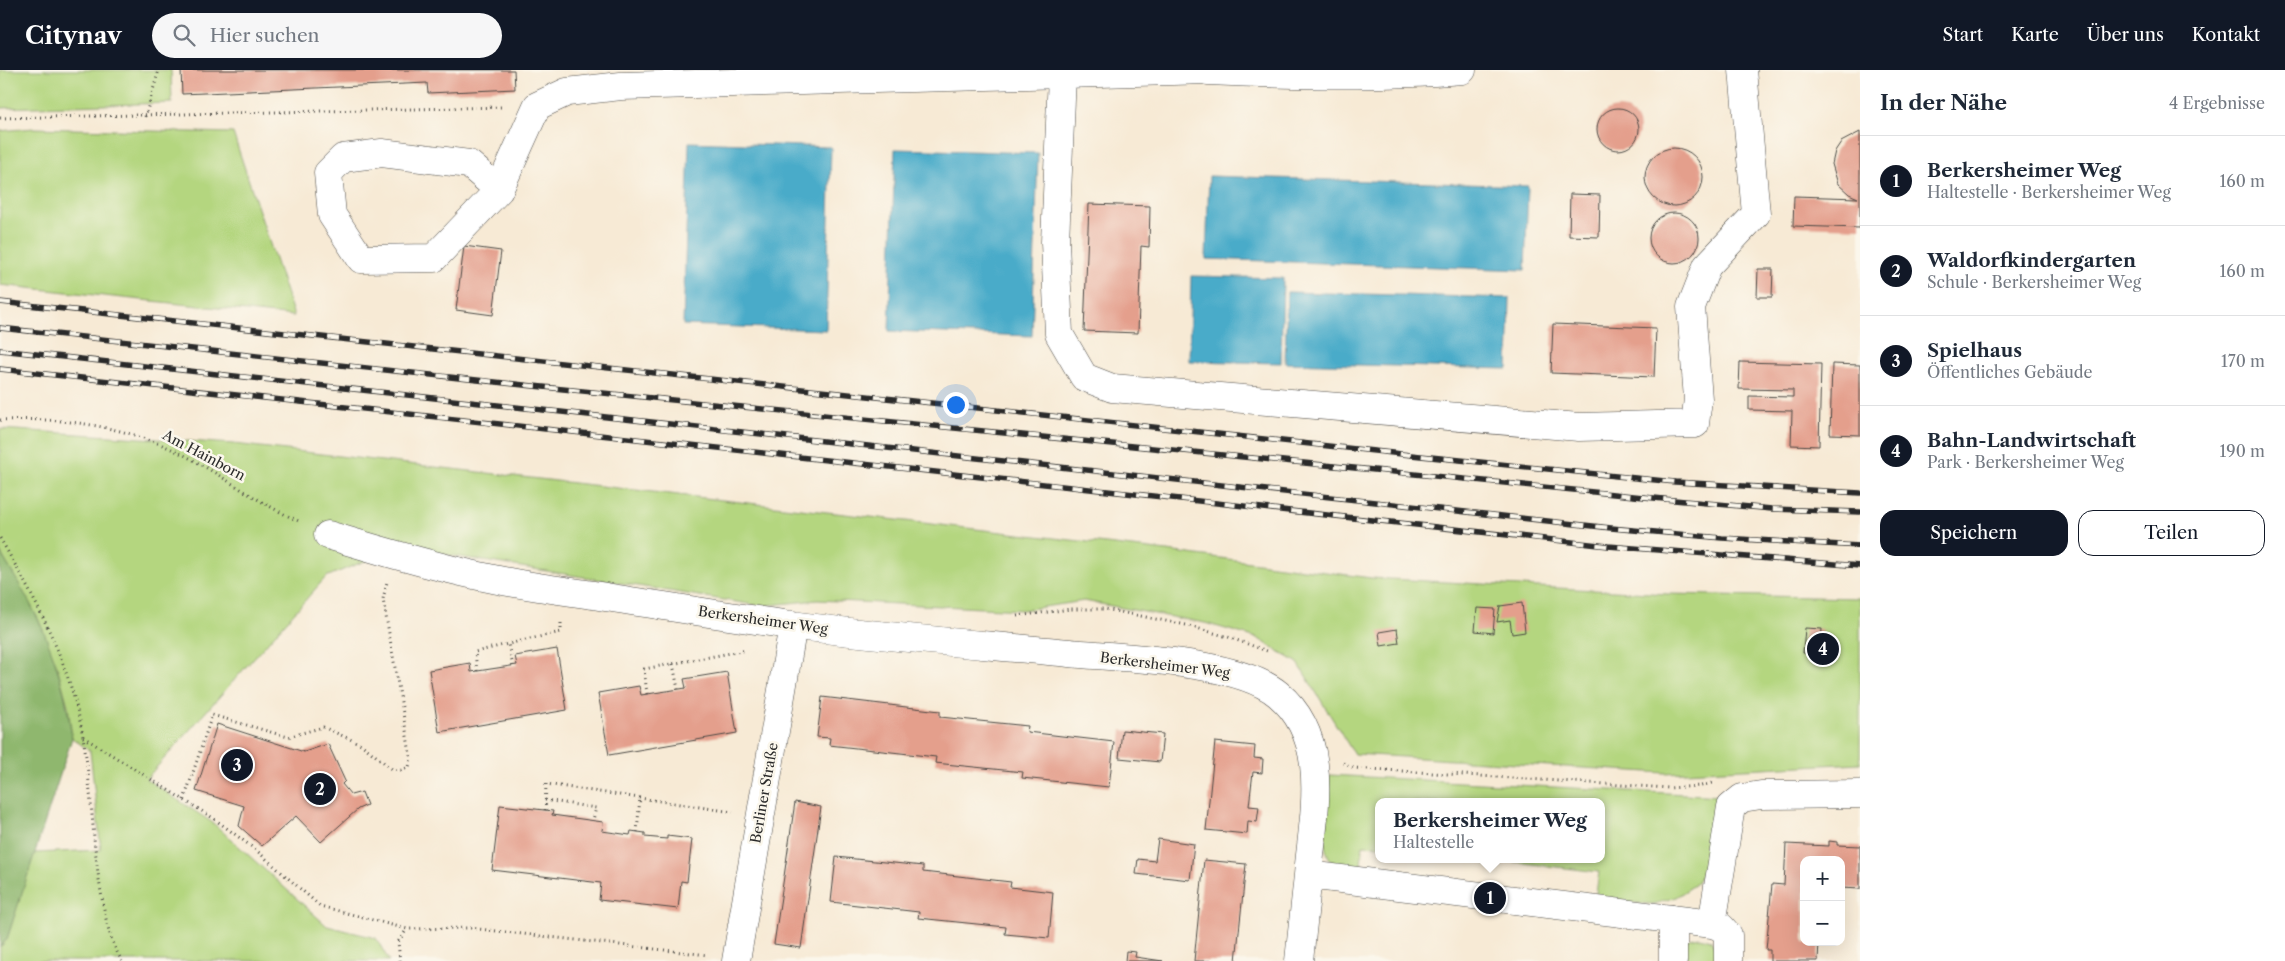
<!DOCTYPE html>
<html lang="de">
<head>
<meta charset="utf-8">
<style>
	:root { --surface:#fff; --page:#f6f6f7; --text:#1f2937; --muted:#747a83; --line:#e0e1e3; --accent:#111827 }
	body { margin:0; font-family:"Libre Caslon Text",serif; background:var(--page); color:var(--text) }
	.controls { position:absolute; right:15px; bottom:15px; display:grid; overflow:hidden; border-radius:10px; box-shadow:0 5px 20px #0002 }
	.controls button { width:45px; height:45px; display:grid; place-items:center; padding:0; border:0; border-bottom:1px solid var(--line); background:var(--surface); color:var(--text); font:25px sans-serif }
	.you { position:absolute; left:955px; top:334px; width:18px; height:18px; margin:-12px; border:4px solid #fff; border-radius:50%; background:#1a73e8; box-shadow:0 0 0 8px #1a73e833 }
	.badge { display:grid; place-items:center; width:32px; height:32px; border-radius:50%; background:var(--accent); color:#fff; font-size:16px; font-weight:700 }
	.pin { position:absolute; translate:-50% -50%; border:2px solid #fff; box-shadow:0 1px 5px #0006 }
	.popup { position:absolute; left:1375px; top:728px; width:230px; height:65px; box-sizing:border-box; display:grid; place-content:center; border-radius:10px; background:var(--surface); filter:drop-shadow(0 1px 4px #0005); font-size:16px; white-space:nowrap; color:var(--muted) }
	.popup b { font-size:19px; color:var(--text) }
	.popup::after { content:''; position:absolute; left:50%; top:100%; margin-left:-10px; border:10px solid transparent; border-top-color:var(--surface) }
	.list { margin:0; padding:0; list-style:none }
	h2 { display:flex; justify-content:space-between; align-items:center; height:65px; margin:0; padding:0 20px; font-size:21px }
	h2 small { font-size:16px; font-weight:400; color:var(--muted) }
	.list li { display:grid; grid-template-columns:32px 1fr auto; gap:15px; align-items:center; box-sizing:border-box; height:90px; padding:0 20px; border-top:1px solid var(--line) }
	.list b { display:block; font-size:19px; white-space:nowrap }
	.list p { margin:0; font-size:16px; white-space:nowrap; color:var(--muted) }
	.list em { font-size:16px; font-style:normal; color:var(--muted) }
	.actions { display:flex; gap:10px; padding:15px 20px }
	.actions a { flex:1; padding:11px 0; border:1px solid var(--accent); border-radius:15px; text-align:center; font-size:18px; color:var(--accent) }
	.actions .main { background:var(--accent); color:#fff }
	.icon { flex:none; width:28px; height:28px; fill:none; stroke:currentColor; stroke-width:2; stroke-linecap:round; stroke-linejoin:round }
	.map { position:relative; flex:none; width:1860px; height:891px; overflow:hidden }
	header { display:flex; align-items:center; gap:30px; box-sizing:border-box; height:70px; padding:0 25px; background:var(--accent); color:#fff }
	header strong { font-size:24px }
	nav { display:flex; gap:28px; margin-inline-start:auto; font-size:18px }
	.search { width:350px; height:45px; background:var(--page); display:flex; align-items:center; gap:12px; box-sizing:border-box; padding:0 18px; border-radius:28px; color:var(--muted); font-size:19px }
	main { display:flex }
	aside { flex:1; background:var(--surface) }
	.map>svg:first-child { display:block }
</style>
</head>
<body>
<header>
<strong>Citynav</strong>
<div class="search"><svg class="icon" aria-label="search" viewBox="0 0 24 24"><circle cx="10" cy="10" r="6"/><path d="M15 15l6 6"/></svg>Hier suchen</div>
<nav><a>Start</a><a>Karte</a><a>Über uns</a><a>Kontakt</a></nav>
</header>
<main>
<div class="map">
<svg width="1860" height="891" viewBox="0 0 1860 891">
	<rect width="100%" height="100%" fill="#fbf7ec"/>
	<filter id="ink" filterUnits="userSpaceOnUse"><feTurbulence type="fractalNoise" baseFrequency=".02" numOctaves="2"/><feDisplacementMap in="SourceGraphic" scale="10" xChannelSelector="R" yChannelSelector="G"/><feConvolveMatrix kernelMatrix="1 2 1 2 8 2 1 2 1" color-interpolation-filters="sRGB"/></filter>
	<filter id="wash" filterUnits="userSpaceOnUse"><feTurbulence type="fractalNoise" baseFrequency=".0096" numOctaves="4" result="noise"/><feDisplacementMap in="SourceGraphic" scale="20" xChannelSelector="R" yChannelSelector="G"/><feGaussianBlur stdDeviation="1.12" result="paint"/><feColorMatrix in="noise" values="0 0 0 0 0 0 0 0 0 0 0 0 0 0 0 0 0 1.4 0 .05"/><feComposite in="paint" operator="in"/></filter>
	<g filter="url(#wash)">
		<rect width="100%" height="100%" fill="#f7ead5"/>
		<!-- green -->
		<path fill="#b4d67f" stroke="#708055" d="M0,0H171L172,33L0,38Z
			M34,58L233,63L294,246L0,215V61Z
			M0,359L234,374L1167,481L1371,508L1668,524L1860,528V693L1665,703L1354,684L1298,593L1257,568L1205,553L1084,531L1023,540L817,530L761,536L399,477L326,507L146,709L213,753L327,856L376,868L389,891H0V877L7,869L34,783L101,780L90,681L72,668L68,636L57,596L38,549L0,482Z
			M1329,705L1722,726L1706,795L1696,814L1676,827L1654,834L1595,831L1599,802L1491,789H1601V732H1379V776L1363,775L1360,804C1341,799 1330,798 1325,776Z
			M1700,867L1711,870L1716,881V891H1683L1682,876L1689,869Z"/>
		<!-- forest -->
		<path fill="#8fb76e" stroke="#5d714c" d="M0,482C13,504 27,526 38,549C56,587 67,627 72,668L7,869L0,877Z"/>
		<!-- water -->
		<path fill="#4aabc9" stroke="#3a6b7a" d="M689,72L831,77L826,260L683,255Z
			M895,79L1038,83L1032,266L889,261Z
			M1209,106L1528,116L1525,200L1206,189Z
			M1191,206L1283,208L1281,293L1189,291Z
			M1287,222L1510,228L1508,299L1285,293Z"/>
		<g id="blocks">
			<!-- building -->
			<path fill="#e49f8c" d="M181,0H514L515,19L428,23L427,13L182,24Z
				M1597 59a21 21 0 1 1 42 0a21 21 0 1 1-42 0Z
				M1860,62V158L1793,156L1794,126L1858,128L1849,124L1838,114L1832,94L1835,81L1841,72Z
				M1645 107a29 29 0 1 1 58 0a29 29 0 1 1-58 0Z
				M1570,124L1600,125L1599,167L1569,166Z
				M1089,134L1150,136L1149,177L1141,176L1138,263L1084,261Z
				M1649 168a25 25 0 1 1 50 0a25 25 0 1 1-50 0Z
				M464,176L501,181L493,245L456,240Z
				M1758,199H1773L1772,227H1757Z
				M1553,254L1656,258L1654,307L1551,303Z
				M1740,292L1821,294L1819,376L1791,375L1792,341L1749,340V326L1793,327V320L1739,319Z
				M1832,294L1860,295V365L1830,364Z
				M1522,533L1525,562L1512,564L1510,550L1497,552L1500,536Z
				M1477,538L1495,539L1493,563L1475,561Z
				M1805,558L1822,559L1820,585L1803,583Z
				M1397,559L1399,573L1381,576L1379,562Z
				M557,579L567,640L439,662L429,600L470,593L471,602L517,595L515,586Z
				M727,602L737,663L609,685L598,623L639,616L641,625L686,618L684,609Z
				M822,627L940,641V647L1028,656L1027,662L1114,672L1109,717L1022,708L1023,702L935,693L936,687L829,675L830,668L817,667Z
				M217,654L304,682L328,674L345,711L342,714L351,725L362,722L367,735L358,739L321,772L296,746L262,776L239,756L244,736L196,721Z
				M1122,660L1163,664L1160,692L1119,688Z
				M1215,672L1255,676L1254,688L1263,689L1262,703L1253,702L1249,736L1259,737L1257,752L1248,751L1247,764L1206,760Z
				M795,732L821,737L801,878L774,874Z
				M500,735L553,741L552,745L603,752L602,761L630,765L631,761L645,763V767L667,769V766L692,769L687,812L681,811L678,839L599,830L601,813L492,800Z
				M1158,769L1194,774L1190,810L1136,804L1138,789L1155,791Z
				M1829,771L1837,772V775L1860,776V819L1841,818V790H1804V872H1819L1818,891H1770V880H1766L1772,814L1784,815L1786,774L1829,776Z
				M836,787L923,796V802L1011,812L1010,817L1053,822L1049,868L1005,864L1006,857L918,848L919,842L831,832Z
				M1204,790L1246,794L1236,891H1194Z
				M1126,881L1136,882L1135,887L1163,891H1125Z"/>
		</g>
	</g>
	<g filter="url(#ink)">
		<use href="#blocks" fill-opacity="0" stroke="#4a4844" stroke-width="1"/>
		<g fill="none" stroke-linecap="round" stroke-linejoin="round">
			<!-- minor casing -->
			<g stroke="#4a4844" stroke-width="29">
				<path id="minor" d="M1208,1C1292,5 1378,7 1462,0
					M1062,5L1055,172L1059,264L1084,307L1112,318L1579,357L1695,354L1698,329L1691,237L1707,196L1756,144L1743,0
					M499,120L469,94L382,83L343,88L328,103L332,145L361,189L434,188L499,120L537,36L567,22L621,16L1208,0
					M328,465C378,480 428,495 479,506C523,516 568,521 612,528C671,537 731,547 791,555C883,567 976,574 1069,583C1124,588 1237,590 1278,624C1332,669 1313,745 1308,805L1712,854L1731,737L1742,728L1761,725L1860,724
					M1712,854L1721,857L1728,865V891
					M736,891L793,555
					M1299,891L1308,805
					M1673,891V849"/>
			</g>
			<!-- path -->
			<path stroke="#4a4844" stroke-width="3" stroke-dasharray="1 4" stroke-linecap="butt" d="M145,47L159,0
				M0,48L504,37
				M0,350C68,347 135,357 195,391C230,411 264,436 301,452
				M0,468C37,533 70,592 83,667C92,719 92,771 101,822C105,846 109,870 122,891
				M1017,546L1071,539H1105L1186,555L1228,567L1267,581
				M673,594L678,619
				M513,596L508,574L561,562V551
				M477,601L475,582L508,574
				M647,624L644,599L747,580
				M83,667L213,748L256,780L320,836L407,859L470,858L708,885
				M1343,693L1354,698L1669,718L1701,716L1712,713
				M184,730L212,645L288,667L323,657L361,674L392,699L401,700L409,697L411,689L383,529L387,512
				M545,730L596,738L593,750
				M545,740L546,714L733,742
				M637,762L640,727
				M400,891L398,872L407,859"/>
			<!-- minor -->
			<use href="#minor" stroke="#fff" stroke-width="28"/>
			<!-- rail casing -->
			<g stroke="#2b2b2b" stroke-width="5.5">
				<path id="rail" d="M0,232L1411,385L1675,412L1860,423
					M0,258L533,316L1674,430L1772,439L1860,442
					M0,280L1611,458L1722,468L1860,476
					M0,299L1608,476L1860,496"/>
			</g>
			<!-- rail -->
			<use href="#rail" stroke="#fbf7ec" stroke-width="4" stroke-dasharray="11" stroke-linecap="butt"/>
		</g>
	</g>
	<g text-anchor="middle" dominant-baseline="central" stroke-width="5" stroke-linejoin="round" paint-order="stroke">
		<!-- street labels -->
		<g font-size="14" fill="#2b2b2b" stroke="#fbf7ec">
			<text transform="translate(204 385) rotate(28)">Am Hainborn</text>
			<text transform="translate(763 550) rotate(8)">Berkersheimer Weg</text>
			<text transform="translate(1165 595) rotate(7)">Berkersheimer Weg</text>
			<text transform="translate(764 723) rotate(-80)">Berliner Straße</text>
		</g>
	</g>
</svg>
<div class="controls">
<button>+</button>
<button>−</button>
</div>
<div class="you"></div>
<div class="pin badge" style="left:1490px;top:828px">1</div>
<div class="popup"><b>Berkersheimer Weg</b>Haltestelle</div>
<div class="pin badge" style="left:320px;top:719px">2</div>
<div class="pin badge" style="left:237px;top:695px">3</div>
<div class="pin badge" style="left:1823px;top:579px">4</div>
</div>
<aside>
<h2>In der Nähe<small>4 Ergebnisse</small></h2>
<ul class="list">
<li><span class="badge">1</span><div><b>Berkersheimer Weg</b><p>Haltestelle · Berkersheimer Weg</p></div><em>160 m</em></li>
<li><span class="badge">2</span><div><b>Waldorfkindergarten</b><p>Schule · Berkersheimer Weg</p></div><em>160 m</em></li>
<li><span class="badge">3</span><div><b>Spielhaus</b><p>Öffentliches Gebäude</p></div><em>170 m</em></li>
<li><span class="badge">4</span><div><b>Bahn-Landwirtschaft</b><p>Park · Berkersheimer Weg</p></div><em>190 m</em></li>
</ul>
<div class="actions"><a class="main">Speichern</a><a>Teilen</a></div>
</aside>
</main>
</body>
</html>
